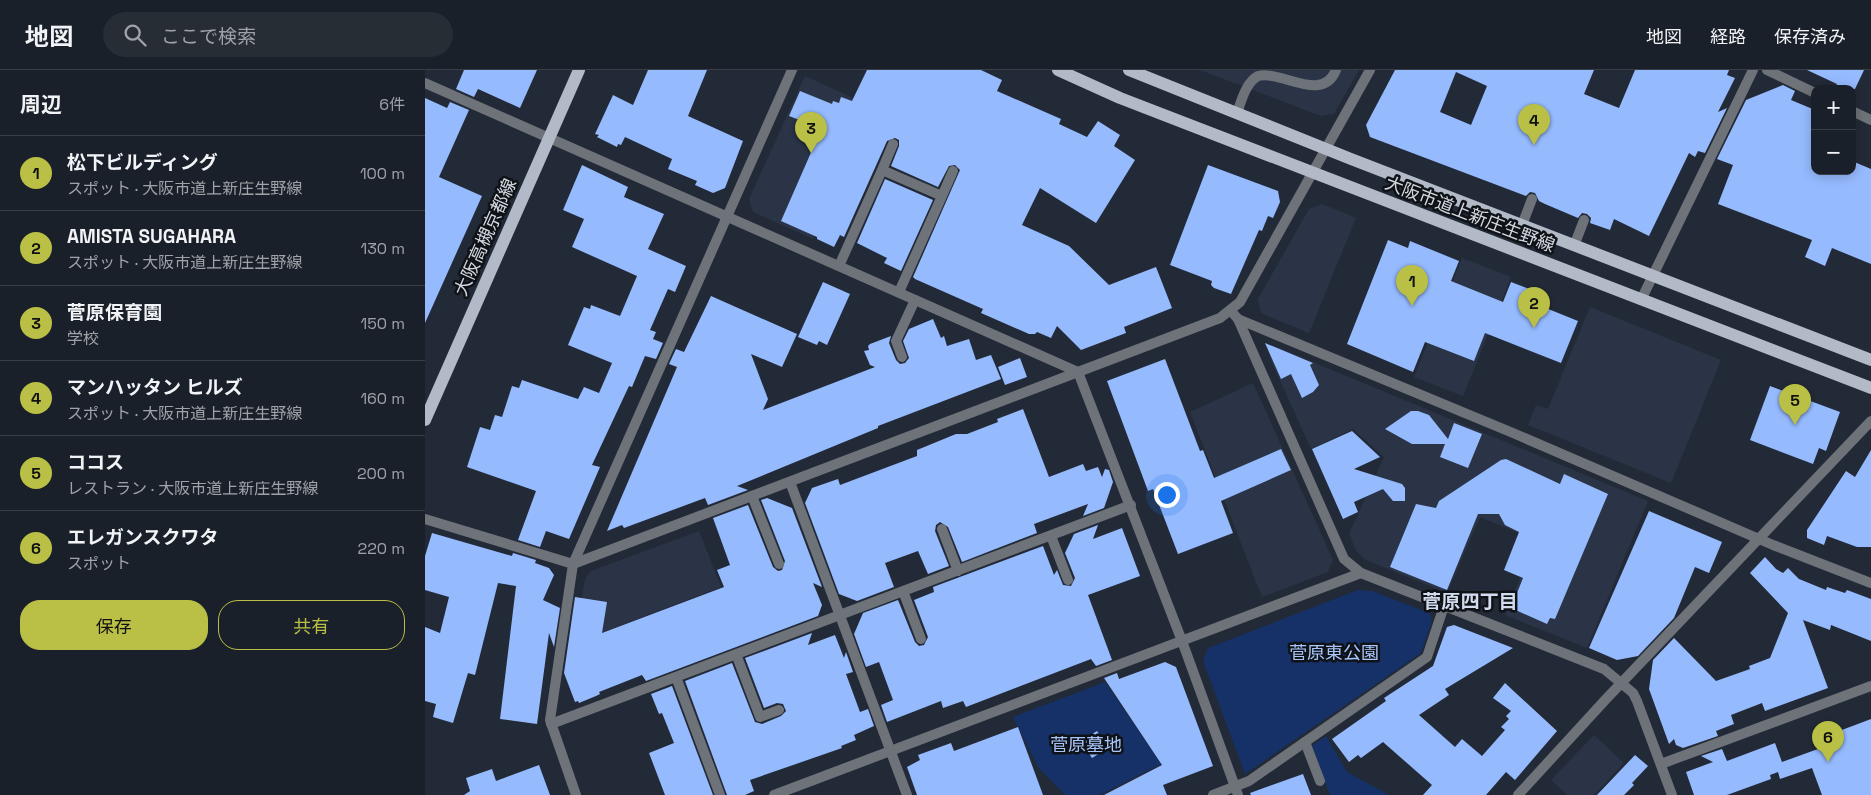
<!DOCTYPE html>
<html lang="ja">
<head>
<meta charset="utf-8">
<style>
	:root { --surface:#1a2029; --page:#272d35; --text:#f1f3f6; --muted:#9fa3a8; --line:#383e46; --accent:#bac045 }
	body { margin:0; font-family:"Space Grotesk","Noto Sans JP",sans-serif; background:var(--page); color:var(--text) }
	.controls { position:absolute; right:15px; top:15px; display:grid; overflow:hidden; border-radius:10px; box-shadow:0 2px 12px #0003 }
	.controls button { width:45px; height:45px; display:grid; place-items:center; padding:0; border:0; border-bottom:1px solid var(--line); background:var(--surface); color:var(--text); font:25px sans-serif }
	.you { position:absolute; left:741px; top:424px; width:18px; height:18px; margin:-12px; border:4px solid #fff; border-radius:50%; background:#1a73e8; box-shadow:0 0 0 8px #1a73e833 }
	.badge { display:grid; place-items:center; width:32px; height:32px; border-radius:50%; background:var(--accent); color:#111; font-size:16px; font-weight:700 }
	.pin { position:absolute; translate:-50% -41px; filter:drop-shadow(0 1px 2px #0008) }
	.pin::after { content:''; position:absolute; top:26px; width:18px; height:15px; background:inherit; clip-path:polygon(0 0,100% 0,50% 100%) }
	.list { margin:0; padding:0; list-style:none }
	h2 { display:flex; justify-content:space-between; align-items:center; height:65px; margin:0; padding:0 20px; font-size:21px }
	h2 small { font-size:16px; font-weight:400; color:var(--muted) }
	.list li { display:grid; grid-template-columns:32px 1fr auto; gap:15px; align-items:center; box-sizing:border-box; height:75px; padding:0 20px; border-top:1px solid var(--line) }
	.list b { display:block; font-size:19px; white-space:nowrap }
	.list p { margin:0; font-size:16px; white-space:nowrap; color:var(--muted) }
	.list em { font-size:16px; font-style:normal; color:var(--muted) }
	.actions { display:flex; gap:10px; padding:15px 20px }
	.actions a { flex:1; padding:11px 0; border:1px solid var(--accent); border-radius:20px; text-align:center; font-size:18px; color:var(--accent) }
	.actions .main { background:var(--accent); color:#111 }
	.icon { flex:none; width:28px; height:28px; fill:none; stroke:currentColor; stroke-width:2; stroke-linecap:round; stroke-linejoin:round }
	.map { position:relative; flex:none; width:1446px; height:725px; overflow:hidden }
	header { display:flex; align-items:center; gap:30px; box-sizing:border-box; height:70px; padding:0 25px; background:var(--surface); border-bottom:1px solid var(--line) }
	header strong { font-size:24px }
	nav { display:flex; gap:28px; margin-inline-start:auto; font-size:18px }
	.search { width:350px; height:45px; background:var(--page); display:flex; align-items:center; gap:12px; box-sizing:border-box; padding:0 18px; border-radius:28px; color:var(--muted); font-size:19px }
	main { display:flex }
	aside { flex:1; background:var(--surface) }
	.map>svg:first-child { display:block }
</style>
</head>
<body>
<header>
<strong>地図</strong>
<div class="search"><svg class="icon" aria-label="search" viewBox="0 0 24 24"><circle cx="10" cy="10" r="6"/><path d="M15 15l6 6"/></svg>ここで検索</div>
<nav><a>地図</a><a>経路</a><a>保存済み</a></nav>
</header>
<main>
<aside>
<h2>周辺<small>6件</small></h2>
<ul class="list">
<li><span class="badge">1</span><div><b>松下ビルディング</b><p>スポット · 大阪市道上新庄生野線</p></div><em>100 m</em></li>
<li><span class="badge">2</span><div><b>AMISTA SUGAHARA</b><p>スポット · 大阪市道上新庄生野線</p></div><em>130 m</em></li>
<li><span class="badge">3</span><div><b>菅原保育園</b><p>学校</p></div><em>150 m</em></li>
<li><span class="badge">4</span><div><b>マンハッタン ヒルズ</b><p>スポット · 大阪市道上新庄生野線</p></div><em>160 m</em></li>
<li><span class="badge">5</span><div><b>ココス</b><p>レストラン · 大阪市道上新庄生野線</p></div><em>200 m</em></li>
<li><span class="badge">6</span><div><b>エレガンスクワタ</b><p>スポット</p></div><em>220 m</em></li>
</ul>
<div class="actions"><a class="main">保存</a><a>共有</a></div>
</aside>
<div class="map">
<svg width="1446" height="725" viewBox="0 0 1446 725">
	<rect width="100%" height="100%" fill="#232a37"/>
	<!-- built -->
	<path fill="#2a3446" d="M775,0H934L909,44L896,46Z
		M380,6L448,37L388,169L328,142L324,129Z
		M897,134L931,148L884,263L836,243L833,229L884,139Z
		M1037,188L1086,207L1038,326L989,307Z
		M1165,237L1296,290L1246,413L1103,355L1111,335L1123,339Z
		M854,278L1223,431L1162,578L1080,545L1111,470L1055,447L1022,523L941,490L932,482L924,464L959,387L928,359L886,379L844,286Z
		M828,313L908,490L903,502L837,527L765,342Z
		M274,461L296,517L149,573L160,509L166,501Z
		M1169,665L1199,693L1169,725H1142L1126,710Z"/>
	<!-- green -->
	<path fill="#153168" d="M933,520L947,521L1004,543L1007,551L996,583L820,704L778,591L783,578Z
		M680,612L736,694L675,725H640L613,697L588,647Z
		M901,666L922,702L964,725H905L887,676Z"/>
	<!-- building -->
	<path fill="#95bafe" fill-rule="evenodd" d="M39,0H112L95,38L53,19L49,27L31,19Z
		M223,0H282L263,46L318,71L300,118L288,123L270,115L272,111L243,99L247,89L200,67L196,75L193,74L192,77L172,67L174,65L170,64L188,25L208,35Z
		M442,0H556L577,10L572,21L636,49L634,54L662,67L673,51L695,65L689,76L710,90L671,153L615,118L597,155L644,176L684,215L731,197L747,238L699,257L701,263L656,280L632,256L626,268L612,262L610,264H604L556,243L558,239L490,209L488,207L535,100L530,95L524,96L513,117L466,96L474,76V70L470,68L462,71L419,167L415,165L409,177L392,169V167L356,151L395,62L376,54L377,51L364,46L375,21L407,34L408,31L414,33L416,27L427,31Z
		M970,0H1169L1159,24L1194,38L1210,0H1304L1302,5L1310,8L1293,42L1302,38L1280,83L1273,81L1270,87L1264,83L1224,166L1189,149L1185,160L1165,153L1166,148L1162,144L1157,143L1153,148L1120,134L1114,131L1110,123L1105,122L1101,126L945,67L941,55ZM1031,2L1062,16L1046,55L1015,42Z
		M1382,0H1439L1430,19H1410L1412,14Z
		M1358,15L1370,21L1366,30L1390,40V101H1427V91L1446,99V194L1407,178L1400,196L1380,187L1387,170L1293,134L1308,95L1292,89L1321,30Z
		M0,28L22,38L25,32L44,40L14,107L57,126L0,253Z
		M157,95L203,117L199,127L239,144L223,179L261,196L250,222L243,219L225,260L231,262L228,269L238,273L231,289L220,286L207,317L204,316L167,395L175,397L144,469L121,461L115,477L93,470L111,421L42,397L55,357L65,360L70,345L77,347L87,316L94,318L97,310L153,329L159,317L174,323L187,293L143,275L159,237L165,239L166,235L195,246L212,206L147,177L159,149L138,140Z
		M783,95L853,121L855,132L848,148L843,146L837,161L834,160L806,224L789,218L786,215L787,211L745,195Z
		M460,109L508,130L476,201L459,193L462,188L432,173Z
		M963,170L983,178L985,171L1034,191L1026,211L1078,232L1086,212L1110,221L1106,232L1153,251L1136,293L1060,263L1049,291L1000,272L988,302L922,274Z
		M398,212L425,224L402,275L394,271L392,275L373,267Z
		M286,226L372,264L357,297L326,284L343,329L338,340L450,297L445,295L439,281L444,280L443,276L445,274L466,266L464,273L471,290L475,294L480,293L484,288L478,271L484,259L508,249L516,268L519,266L522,276L544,269L551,290L566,285L576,309L453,356V358L312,416L323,420L283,435L280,428L199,458L197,455L182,461L252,297L244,294L251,279L259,282Z
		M840,273L888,293L885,295L894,315L888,322L877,328L866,304L856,309Z
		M595,288L602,307L580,315L573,297Z
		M740,289L775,381L778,380L789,408L856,379L866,400L796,431L808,463L753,484L728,419L723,421L682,311Z
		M1345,316L1415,342L1401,381L1394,378L1388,394L1325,370Z
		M598,339L624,407L658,394L661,401L673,397L677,407L680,399L684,400L688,412L679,438L658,446L663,434L609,454L612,463L537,492L523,457L515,452L511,455L510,461L524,496L503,504L493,481L460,493L469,517L432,531L414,524L380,433L387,418L413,409L415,415L492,386V380L531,364H542L573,352L572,349Z
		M986,341H993L1004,345L1023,369L1029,353L1057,364L1043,398L1015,387L1020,374H987L960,359Z
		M927,361L955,387L929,399L977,414L980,418V431H968L958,419L929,432L933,442L918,449L887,379Z
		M1446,380V477H1432L1402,466L1399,475L1382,468V460L1421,401L1430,407Z
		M1081,389L1135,414L1139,404L1183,424L1130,549L1125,548L1122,554L1086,538L1098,508L1079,500L1094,462L1080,455L1074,444H1053L1022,520L965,497L991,434L1011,438L1014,431L1076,390Z
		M342,428L367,438L397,517L388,513L397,535L393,546L221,611L217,605L174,622L175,624L171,626L154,633L153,631L150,632L139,603L150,527L182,532L177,563L299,517L292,500L305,495L288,448L323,435L348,497L353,501L357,500L360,491L336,430Z
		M1224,441L1297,472L1284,503L1270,497L1249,548L1213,586L1192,590L1164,578Z
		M673,455L668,469L697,458L715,506L663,525L687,590L671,596L666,589L541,637L538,631L518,638L516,631L462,652L456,635L468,630L454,592L441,597L429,564L438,543L473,530L490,572L494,576L499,575L503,567L489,530L509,522L508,517L618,476L629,505L632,500L638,515L646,516L650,508L640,483L649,464Z
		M7,463L87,486L88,483L111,490L110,493L124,498L129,505L118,530L135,538L129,577L124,563L112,654L75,649L91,516L73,513L50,605L43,603L28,653L8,647L11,634L0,631V557L15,563L24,527L0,520V486Z
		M1340,487L1351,499L1358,503L1363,498L1374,509L1401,520L1402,517L1420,523L1422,520L1446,529V571L1406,555L1405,560L1378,550L1403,618L1340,641L1337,633L1306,645L1309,654L1291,661L1293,666L1258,678L1251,675L1249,669L1244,674L1224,619L1228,590L1249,568L1291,611L1325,599L1324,596L1345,588L1363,543L1325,503Z
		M1029,555L1088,578L1020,619L1024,625L994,645L1030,677L1037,669L1057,686L1080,660L1076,657L1084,649L1081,646L1086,641L1068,628L1080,613L1132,661L1090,710L1081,702L1061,725H998L1007,715L958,672L936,688L933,685L924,692L907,669L961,631L959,628L1008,596L1022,557Z
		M387,563L383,575L410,565L419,588L421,582L428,602L421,604L435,642L443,639L449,656L429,665L431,670L416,676L417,678L325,710L329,721L320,725H302L260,611L307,593L330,652L337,654L356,646L361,641L358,634L352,633L339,638L320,588Z
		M740,592L751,597L788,696L738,715L742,725H679L737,695L679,608L692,603L694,609Z
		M247,616L288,725H240L224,683L249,673L237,643L234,644L226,624Z
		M1446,649V725H1397L1387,698L1355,709L1353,702L1345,705L1346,709L1302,725H1269L1261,702L1288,692L1276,686L1297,679L1302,691L1350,673L1357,692L1404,675L1401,666Z
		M593,657L618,725H492L482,697L495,690L493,685L526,673L529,681Z
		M672,661L683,678L667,688L656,671Z
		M1210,685L1223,696L1207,713L1209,715L1199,725H1172Z
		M114,695L125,725H39L45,721L41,708L67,699L71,711Z
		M878,704L886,725H826L825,723Z"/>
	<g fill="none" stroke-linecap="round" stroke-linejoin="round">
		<!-- service -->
		<path stroke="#6e7279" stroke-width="10" d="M812,43C816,32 821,12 833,6C857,0 897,34 911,0
			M1097,155L1107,129
			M1149,176L1159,150
			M327,426L354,494
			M626,466L643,510
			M880,672L895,711"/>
		<!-- minor -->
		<path stroke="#6e7279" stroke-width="10" d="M1342,0L1390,23
			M1427,41L1446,50
			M457,100L468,74
			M517,126L528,101
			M414,196L457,100L517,126L474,222
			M1216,230L1328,0
			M813,249L919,489L936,503L1179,599L1196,613
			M477,287L471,271L490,230
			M653,302L795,248L815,232L945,0
			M365,412L482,725
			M517,459L533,501
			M478,521L496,569
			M311,584L335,647L354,640
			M251,607L295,725
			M126,654L706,435
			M788,725L824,711L1002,587L1019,536"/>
		<!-- tertiary -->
		<path stroke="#6e7279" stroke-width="10" d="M0,13L653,302L757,571L813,725
			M806,241L813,249L1088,363L1348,475L1446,513
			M0,449L148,494L653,302
			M1196,613L1208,623L1212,631L1247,725
			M1236,694L1446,616
			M151,725L125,650L148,494L367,0
			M349,725L936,503
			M1093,725L1182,628L1446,351"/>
		<!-- primary -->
		<path stroke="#b2bac8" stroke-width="12" d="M633,0L695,28L1446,318
			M704,0L926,89L1446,290
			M0,350L154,0"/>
	</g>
	<g text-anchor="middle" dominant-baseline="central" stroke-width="5" stroke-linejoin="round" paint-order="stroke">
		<!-- street labels -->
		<g font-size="18" fill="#d4d9e1" stroke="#0f1318">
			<text transform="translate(1045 144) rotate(21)">大阪市道上新庄生野線</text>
			<text transform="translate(60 167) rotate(-66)">大阪高槻京都線</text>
		</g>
		<!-- park labels -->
		<g font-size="18" fill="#a8c6fa" stroke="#0f1318">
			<text x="909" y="582">菅原東公園</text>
			<text x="661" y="674">菅原墓地</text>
		</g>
		<!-- neighbourhood labels -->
		<g font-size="19" font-weight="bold" fill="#d3dcee" stroke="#0f1318">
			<text x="1045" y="531">菅原四丁目</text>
		</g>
	</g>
</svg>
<div class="controls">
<button>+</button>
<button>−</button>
</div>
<div class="you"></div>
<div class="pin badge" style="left:987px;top:236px">1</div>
<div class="pin badge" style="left:1109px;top:258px">2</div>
<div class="pin badge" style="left:386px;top:83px">3</div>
<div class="pin badge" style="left:1109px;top:75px">4</div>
<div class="pin badge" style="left:1370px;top:355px">5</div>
<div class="pin badge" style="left:1403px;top:692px">6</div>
</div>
</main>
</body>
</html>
